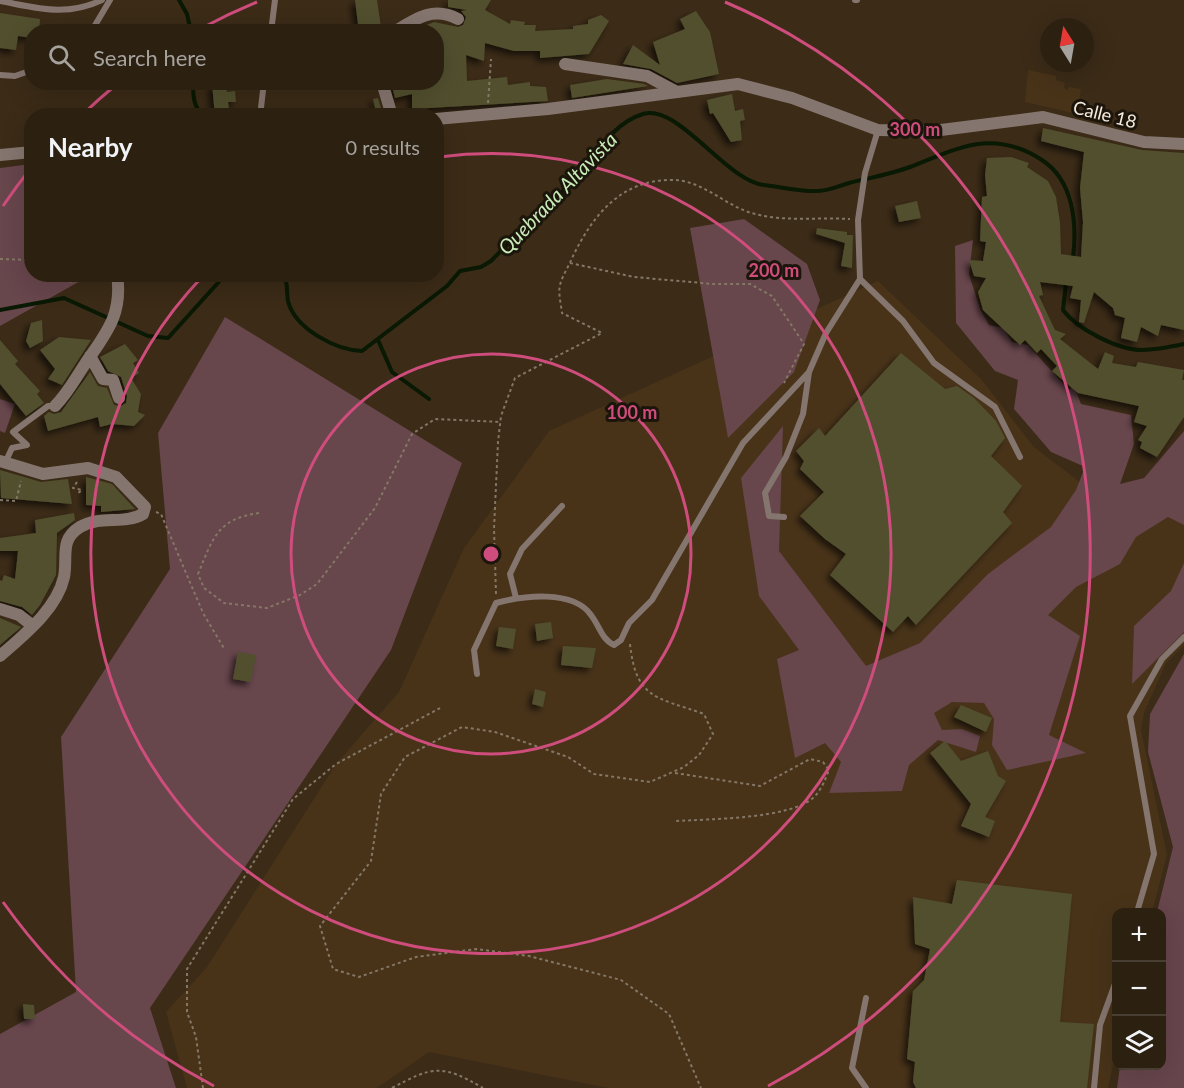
<!DOCTYPE html>
<html lang="en">
<head>
<meta charset="utf-8">
<style>
	:root { --surface:#2c2011; --page:#34281a; --text:#f1f3f6; --muted:#a6a39f; --line:#483e31 }
	body { margin:0; font-family:Lato,sans-serif; background:var(--page); color:var(--text) }
	.controls { position:absolute; right:18px; bottom:18px; display:grid; overflow:hidden; border-radius:12px; box-shadow:0 6px 24px #0002 }
	.controls button { width:54px; height:54px; display:grid; place-items:center; padding:0; border:0; border-bottom:2px solid var(--line); background:var(--surface); color:var(--text); font:30px sans-serif }
	.compass { position:absolute; left:1040px; top:18px; width:54px; height:54px; border-radius:50%; background:var(--surface); box-shadow:0 6px 24px #0002; rotate:349deg }
	.list { margin:0; padding:0; list-style:none }
	h2 { display:flex; justify-content:space-between; align-items:center; height:78px; margin:0; padding:0 24px; font-size:26px }
	h2 small { font-size:20px; font-weight:400; color:var(--muted) }
	.icon { flex:none; width:33px; height:33px; fill:none; stroke:currentColor; stroke-width:2; stroke-linecap:round; stroke-linejoin:round }
	.map { position:relative; flex:none; width:1184px; height:1088px; overflow:hidden }
	.search { position:absolute; background:var(--surface); box-shadow:0 6px 24px #0002; left:24px; top:24px; width:420px; height:66px; display:flex; align-items:center; gap:15px; box-sizing:border-box; padding:0 21px; border-radius:24px; color:var(--muted); font-size:22px }
	.panel { position:absolute; background:var(--surface); box-shadow:0 6px 24px #0002; left:24px; top:108px; width:420px; height:174px; border-radius:24px }
	.map>svg:first-child { display:block }
</style>
</head>
<body>
<div class="map">
<svg width="1184" height="1088" viewBox="0 0 1184 1088">
	<defs>
		<filter id="shadow"><feDropShadow dx="-4" dy="4" stdDeviation="3" flood-color="#0009"/></filter>
	</defs>
	<rect width="100%" height="100%" fill="#3b2b17"/>
	<!-- built -->
	<path fill="#483319" d="M1028,70L1056,76V80L1065,83L1064,88L1067,90L1069,87L1081,89L1077,114L1025,102Z
		M878,281L981,379L1034,447L1120,513L1184,452V645L1166,663L1144,713L1141,730L1167,855L1152,912H1116V1050L1108,1088H608L429,1052L377,1088H187L166,1012L207,967L336,764L399,692L464,548L549,431Z"/>
	<!-- green -->
	<path fill="#67464c" d="M31,164L32,274L91,275L0,326V168Z
		M744,219L807,264L820,300L794,372L728,438L690,228Z
		M973,240L969,274L980,309L989,325L1003,328L1012,342L1028,345L1069,390L1074,385L1081,404L1131,415L1134,444L1120,484L1144,478L1184,431V525L1168,517L1136,537L1120,564L1076,587L1048,615L1080,636L1049,735L1086,753L1007,770L992,745L994,719L984,703L952,702L934,713L942,730L962,729L980,736L976,752L938,740L909,765L902,791L829,793L841,762L825,743L795,758L777,659L799,650L759,596L741,478L783,426L779,551L866,666L920,643L988,574L1051,527L1076,490L1085,467L1051,452L1014,409L1018,380L995,371L956,323L955,246Z
		M225,317L462,463L391,650L150,1008L176,1088H0V1034L76,992L61,737L170,569L158,433Z
		M0,399L15,404L5,433L0,431Z
		M1184,563V632L1132,684L1134,626L1171,591Z
		M1184,654V1088H1117L1120,1066H1162V912H1157L1173,847L1148,752L1150,714Z"/>
	<g fill="none" stroke-linecap="round" stroke-linejoin="round">
		<!-- stream -->
		<path stroke="#091903" stroke-width="4" d="M179,0L187,14L191,32
			M193,82C193,95 193,109 205,116
			M282,274C289,282 286,292 288,301C295,329 336,350 362,351L447,286L460,271L481,267L491,261C517,234 546,209 572,182C594,159 610,124 643,114C678,103 726,181 764,185C782,187 801,192 818,191C828,191 839,186 849,183C869,178 891,174 910,167C959,148 992,128 1042,160C1074,181 1077,224 1073,258
			M1066,283L1063,310C1077,329 1118,350 1142,350C1156,350 1170,347 1184,344
			M0,310L64,298L148,336L168,338L226,274
			M378,340L392,372L429,399"/>
	</g>
	<!-- building -->
	<path fill="#514f2e" filter="url(#shadow)" d="M355,0H377L381,27L359,32Z
		M448,0H491L485,10L510,24L511,20L525,22L524,25H536L535,31L573,29V26L588,24V20L601,15L609,21L589,54L540,58V51H514L485,43L484,61L466,55L467,81L507,77L508,85L530,82V86L546,87L548,101L412,109V94L395,98L391,82H437L436,32H410L434,22L458,27L463,25L466,17L461,11L467,10L448,7Z
		M696,11L710,32L719,74L677,83L651,69L623,64L633,45L660,65L653,42L685,29L680,19Z
		M0,13L40,19L39,32H32V38L18,36L16,50L0,48Z
		M607,79L644,84L648,86L572,98L570,85Z
		M212,84H226L227,92L235,91L236,102H228L230,116H215Z
		M732,94L735,111L743,109L745,120L740,121L742,140L731,142L713,113L710,114L707,100Z
		M378,98L383,115L377,116L373,99Z
		M1043,128L1142,150L1184,153V330L1161,325L1158,336L1141,327L1137,342L1121,338L1125,318L1115,315L1113,308L1094,292L1084,323L1079,322L1081,300L1070,298L1073,286L1040,282L1043,295L1039,296L1055,330L1066,334L1060,339L1098,369L1105,352L1114,356L1112,363L1136,367L1138,362L1184,370L1182,380H1184V417L1157,457L1140,448L1142,442L1138,440L1147,426L1134,422L1139,406L1078,393L1052,371L1057,366L1041,349L1037,353L1025,340L1020,345L983,310L978,292L986,278L974,276L969,260L983,261L986,242L980,241L982,197L987,196L985,175L987,158L1011,157L1029,163L1027,167L1048,181L1056,197L1060,222L1061,254L1081,257L1083,222L1080,188L1084,152L1041,141Z
		M917,201L921,218L899,222L895,206Z
		M817,228L847,232V235H853L852,268L841,266L845,243L816,234Z
		M42,320L43,341L30,348L26,341L31,323Z
		M59,337L91,340L62,385L48,379L55,369L40,350Z
		M0,340L18,361L15,364L40,391L37,394L44,403L26,416L0,384Z
		M125,344L138,360L133,363L139,373L131,378L141,394L138,412L145,415L134,426L112,424L100,427L98,417L48,431L44,416L49,412L54,414L61,412L90,372L98,386L107,388L114,405L121,406L126,403L127,396L121,377L108,371L100,357Z
		M901,353L945,389L957,386L974,398L996,421L1005,438L991,456L1022,486L1003,512L1012,523L916,625L908,616L893,632L830,575L846,554L825,539L800,516L824,492L800,469L804,461L796,451L819,428L825,436Z
		M0,470L41,482L68,479L72,504L1,498Z
		M86,477L112,484L135,509L101,512V506L86,505Z
		M74,513L75,520L57,533L56,575L40,605L32,615L22,607L0,601V580L2,581L4,575L15,579L18,551H0V538L36,533L35,520Z
		M0,618L21,627L0,645Z
		M551,622L553,638L537,641L535,624Z
		M499,627L516,629L513,649L496,646Z
		M563,646L596,648L592,668L561,665Z
		M238,652L256,655L251,682L233,679Z
		M535,689L546,692L543,707L532,704Z
		M961,705L992,718L986,732L954,717Z
		M945,741L961,761L988,751L998,776L1006,781L985,817L995,821L989,837L961,826L971,804L930,753Z
		M957,880L1072,894L1060,1022L1094,1024L1087,1088H916L913,1082L915,1062L907,1059L913,991L924,980L930,949L915,944L913,897L952,904Z
		M23,1004L34,1005L35,1019H24Z"/>
	<g fill="none" stroke-linecap="round" stroke-linejoin="round">
		<!-- path -->
		<path stroke="#847766" stroke-width="2" stroke-dasharray="3 3" stroke-linecap="butt" d="M488,103L491,59
			M31,223H32
			M0,259L32,260
			M570,263L634,277L713,284H750L772,296L804,344L784,383
			M68,274L71,283
			M77,482L73,488L82,490L78,493
			M0,500L16,501L21,481
			M156,512L161,514L203,613L225,650
			M259,513C217,519 213,538 198,574L204,588L224,603L267,608L300,595L317,584L375,508L412,434L435,419L501,422
			M496,594L494,529L498,442L501,416L515,378L602,333L562,313C561,304 558,293 560,285C562,276 569,266 573,256C593,215 621,180 671,180C702,179 726,207 755,214C786,222 818,217 850,219
			M630,644C636,700 657,697 704,714L713,734L699,755L684,767L650,782L594,774L568,757L495,732L462,727L405,757L381,794L371,861L320,926L333,969L359,977L416,957L476,949L529,956L621,980L669,1014L701,1088
			M675,773L760,786L810,759L823,762L829,770C825,780 821,791 813,798C789,819 709,819 676,821
			M203,1088L196,1037L187,1012V969L293,799L336,764L442,707
			M392,1088C433,1066 442,1064 483,1088"/>
		<!-- service -->
		<path stroke="#85756f" stroke-width="6" d="M855,0H857
			M0,1C38,8 66,17 102,0
			M91,32L110,0
			M271,32L275,0
			M0,75L15,76L32,70
			M260,116L264,82
			M860,279L903,321L934,363L995,407L1020,457
			M5,463L12,448L27,445L13,432L48,406H55
			M784,517L769,516L765,493L786,457L803,414L809,372L826,333L860,279L858,220L865,173L878,130
			M516,598L510,574L522,549L562,506
			M477,674L474,650L496,603C522,596 573,589 591,615C599,625 602,640 614,645L621,640L629,623L652,600L743,443L809,372
			M1137,912L1154,854L1130,716L1162,659L1184,637
			M866,1088L852,1068L866,998
			M1094,1088L1100,1025L1116,981"/>
		<!-- minor -->
		<path stroke="#85756f" stroke-width="12" d="M394,32C416,18 434,6 458,19
			M565,64L647,76L677,92
			M382,82L392,116
			M90,356L103,379L113,380L119,398
			M55,406C68,393 75,379 85,364C106,333 123,315 117,274
			M0,461L43,474L88,468L116,477L145,507L143,514C124,525 100,515 80,527C59,540 68,557 64,577C57,609 24,635 0,656
			M0,609L19,615L33,626"/>
		<!-- tertiary -->
		<path stroke="#85756f" stroke-width="12" d="M436,119L548,109L738,84L792,98L878,130L933,131L1043,117L1144,142L1184,144
			M0,155L32,152"/>
	</g>
	<!-- distance rings -->
	<g fill="none" stroke="#cf4d7c" stroke-width="3">
		<circle cx="491" cy="554" r="200"/>
		<path d="M439 157A400 400 0 1 1 203 276"/>
		<path d="M214 1086A600 600 0 0 1 3 902M3 206A600 600 0 0 1 31 168M82 115A600 600 0 0 1 117 84M200 29A600 600 0 0 1 257 2M725 2A600 600 0 0 1 768 1086"/>
	</g>
	<g text-anchor="middle" dominant-baseline="central" stroke-width="6" stroke-linejoin="round" paint-order="stroke">
		<!-- street labels -->
		<g font-size="18" fill="#f6ecdf" stroke="#1c150c">
			<text transform="translate(1105 114) rotate(14)">Calle 18</text>
		</g>
		<!-- water labels -->
		<g font-size="20" font-style="italic" fill="#c8ecb8" stroke="#1c150c">
			<text transform="translate(557 193) rotate(-46)">Quebrada Altavista</text>
		</g>
	</g>
	<circle cx="491" cy="554" r="9" fill="#cf4d7c" stroke="#1c150c" stroke-width="3"/>
	<g font-size="18" text-anchor="middle" font-weight="bold" fill="#cf4d7c" stroke="#1c150c" stroke-width="6" stroke-linejoin="round" paint-order="stroke">
		<text x="915" y="136">300 m</text>
		<text x="774" y="277">200 m</text>
		<text x="632" y="419">100 m</text>
	</g>
</svg>
<div class="controls">
<button>+</button>
<button>−</button>
<button><svg class="icon" aria-label="layers" viewBox="0 0 24 24"><path d="M12 4l9 5-9 5-9-5zM3 14l9 5 9-5"/></svg></button>
</div>
<svg class="compass" viewBox="-18 -18 36 36"><path d="M0-13l5 13h-10z" fill="#e53935"/><path d="M0 13l5-13h-10z" fill="#a6a39f"/></svg>
<div class="search"><svg class="icon" aria-label="search" viewBox="0 0 24 24"><circle cx="10" cy="10" r="6"/><path d="M15 15l6 6"/></svg>Search here</div>
<section class="panel">
<h2>Nearby<small>0 results</small></h2>
<ul class="list">
</ul>
</section>
</div>
</body>
</html>
